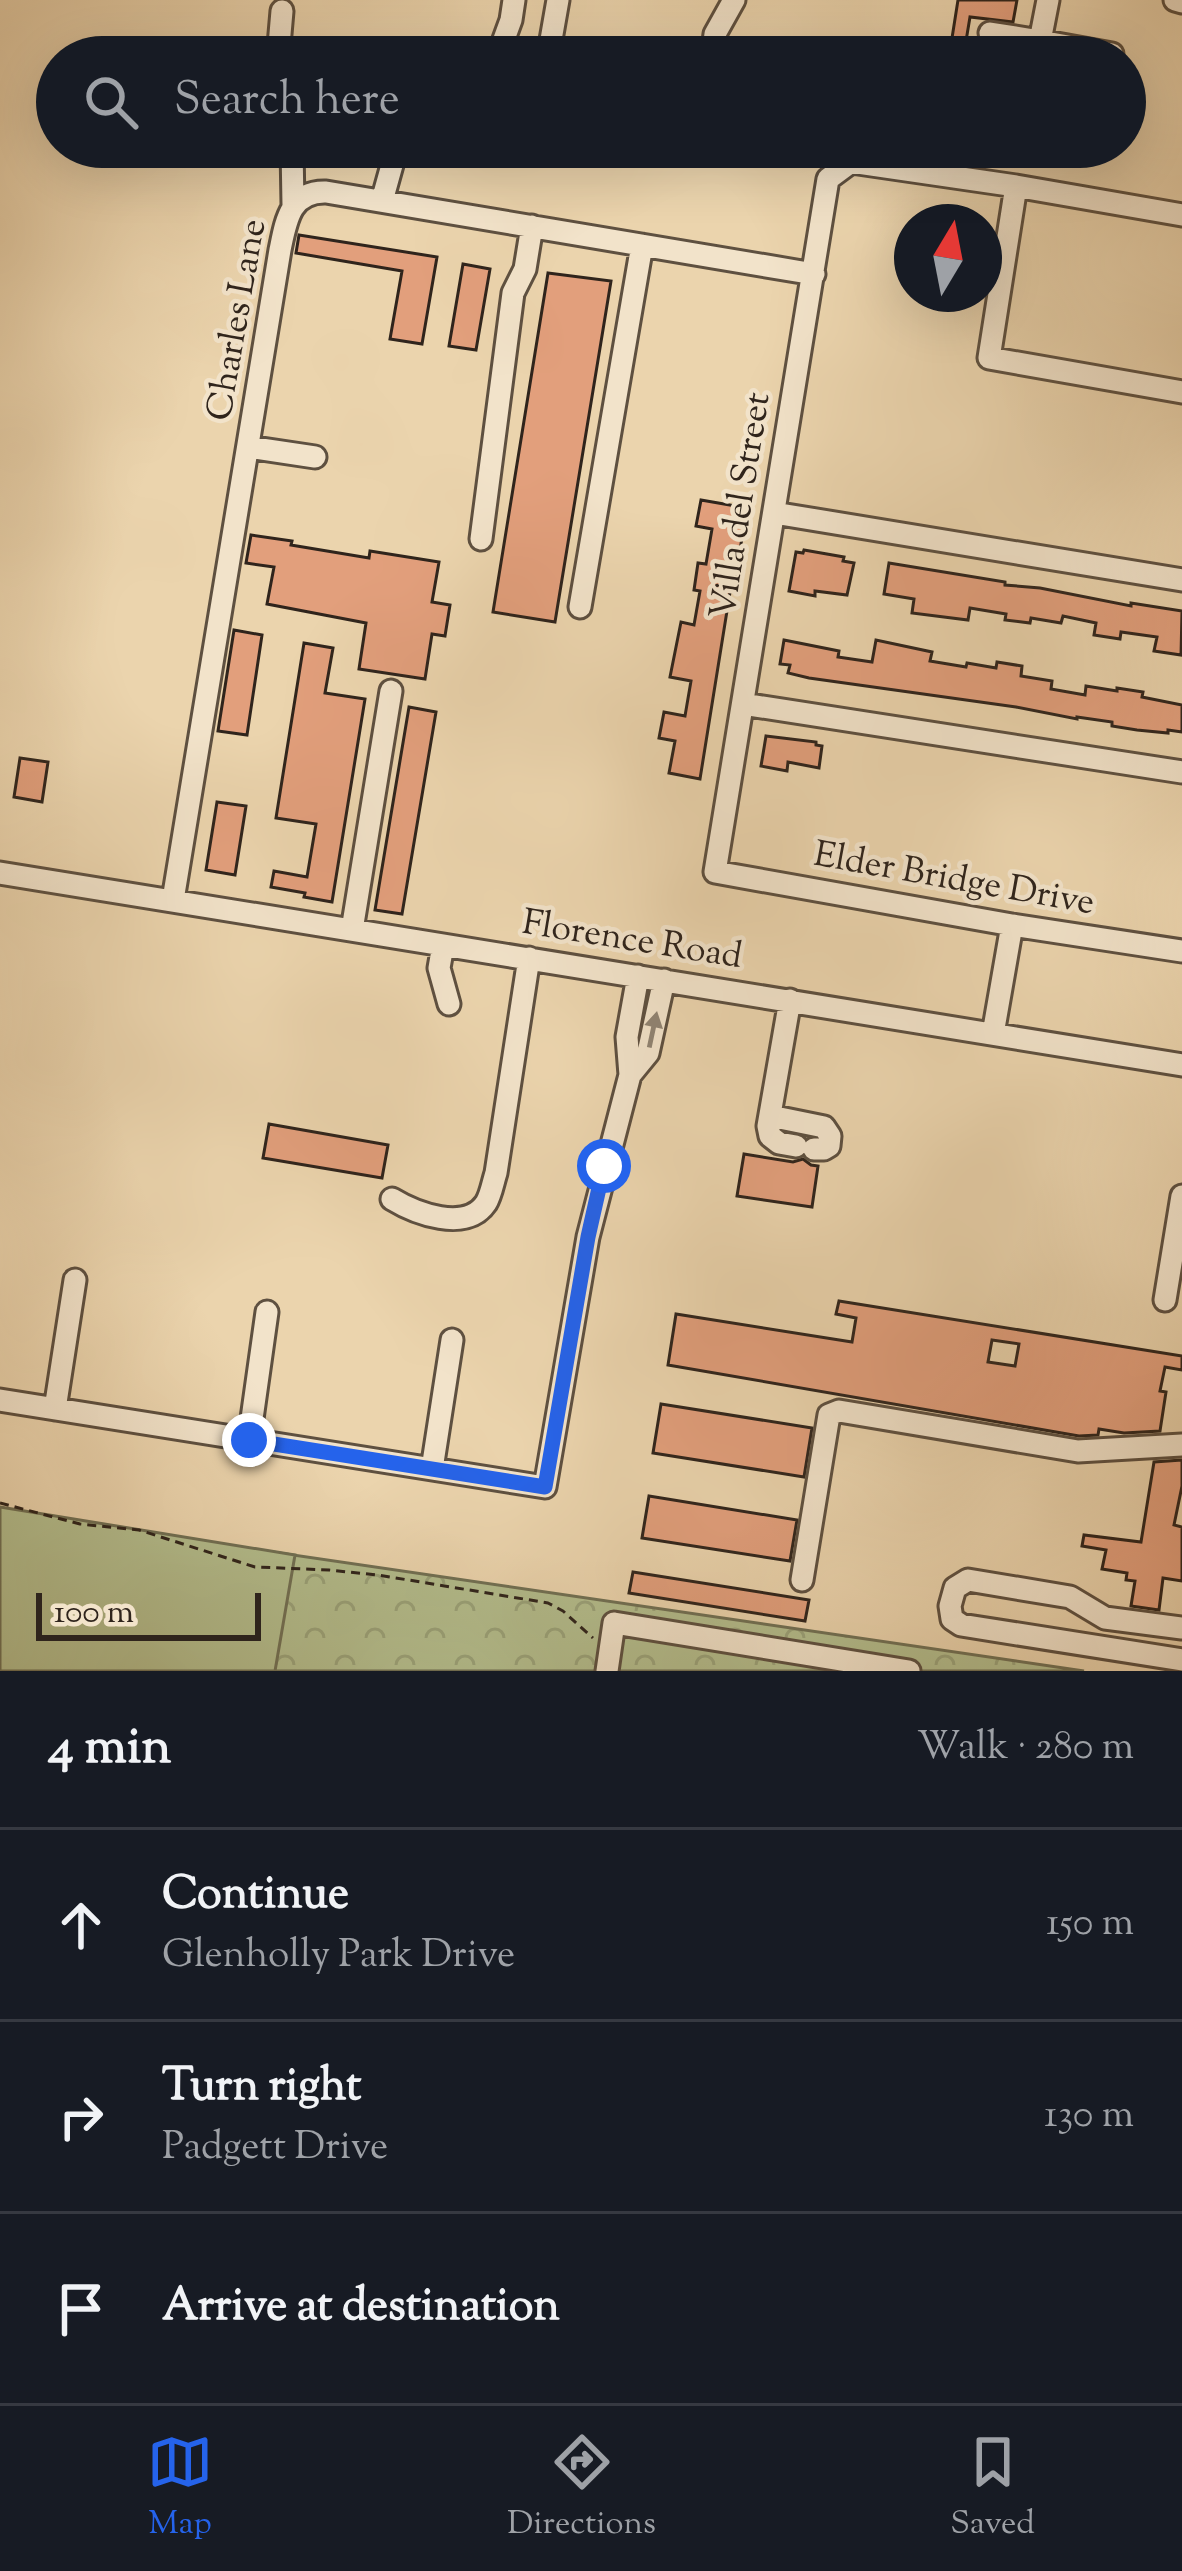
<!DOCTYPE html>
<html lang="en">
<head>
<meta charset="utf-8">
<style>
	:root { --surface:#171b24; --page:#242831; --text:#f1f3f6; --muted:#9ea1a6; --line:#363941; --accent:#2563eb }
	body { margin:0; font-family:"Sorts Mill Goudy",serif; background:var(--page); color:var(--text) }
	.compass { position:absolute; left:894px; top:204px; width:108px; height:108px; border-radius:50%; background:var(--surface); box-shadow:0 12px 48px #0002; rotate:10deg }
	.scale { position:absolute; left:36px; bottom:30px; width:225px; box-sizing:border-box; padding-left:12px; border:6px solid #2f241c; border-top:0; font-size:33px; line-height:42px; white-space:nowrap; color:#2f241c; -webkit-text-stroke:9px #f2e3ca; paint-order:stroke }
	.stop { position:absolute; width:36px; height:36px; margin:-27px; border:9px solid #2563eb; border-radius:50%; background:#fff }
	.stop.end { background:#2563eb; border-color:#fff; box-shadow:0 3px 12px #0008 }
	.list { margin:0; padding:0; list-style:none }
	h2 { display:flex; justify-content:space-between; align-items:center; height:156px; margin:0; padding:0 48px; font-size:51px }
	h2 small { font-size:39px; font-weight:400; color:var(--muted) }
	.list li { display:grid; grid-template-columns:78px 1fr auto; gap:36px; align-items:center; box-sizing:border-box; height:192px; padding:0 48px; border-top:3px solid var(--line) }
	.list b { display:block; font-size:45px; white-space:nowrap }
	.list p { margin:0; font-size:39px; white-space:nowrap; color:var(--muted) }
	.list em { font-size:39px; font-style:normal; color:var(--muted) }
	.icon { flex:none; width:66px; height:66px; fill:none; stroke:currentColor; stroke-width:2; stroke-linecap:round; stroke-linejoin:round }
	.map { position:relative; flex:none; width:1182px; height:1671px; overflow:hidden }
	.search { position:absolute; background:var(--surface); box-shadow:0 12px 48px #0002; left:36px; right:36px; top:36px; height:132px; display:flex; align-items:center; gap:30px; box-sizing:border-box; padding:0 42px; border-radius:66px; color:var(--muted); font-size:45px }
	.sheet { height:732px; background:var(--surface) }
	nav { display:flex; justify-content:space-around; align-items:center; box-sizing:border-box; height:168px; border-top:3px solid var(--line); background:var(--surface); font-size:33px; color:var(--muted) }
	nav a { display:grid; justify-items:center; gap:6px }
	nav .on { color:var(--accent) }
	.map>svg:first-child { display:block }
</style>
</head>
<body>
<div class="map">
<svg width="1182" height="1671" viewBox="0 0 1182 1671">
	<defs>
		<pattern id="park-crowns" width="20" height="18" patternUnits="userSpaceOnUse" patternTransform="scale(3)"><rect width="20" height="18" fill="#b3bd8d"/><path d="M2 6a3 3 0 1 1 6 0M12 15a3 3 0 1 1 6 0" fill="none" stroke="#9aa279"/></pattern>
	</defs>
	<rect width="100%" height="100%" fill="#ebd4ad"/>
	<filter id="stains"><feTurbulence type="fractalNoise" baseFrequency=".00167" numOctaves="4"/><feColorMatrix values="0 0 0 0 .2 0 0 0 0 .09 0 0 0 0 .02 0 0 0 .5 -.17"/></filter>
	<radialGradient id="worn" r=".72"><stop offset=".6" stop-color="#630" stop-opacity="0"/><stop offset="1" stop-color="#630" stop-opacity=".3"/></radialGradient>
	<!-- park -->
	<path fill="url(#park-crowns)" stroke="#717054" stroke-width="3" d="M0,1512L1084,1671H0Z"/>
	<!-- pitch -->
	<path fill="#b3bd8d" stroke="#717054" stroke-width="3" d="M0,1507L295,1555L275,1671H0Z"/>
	<!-- building -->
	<path fill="#e29f7c" stroke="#2f241c" stroke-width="3" fill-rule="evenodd" d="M958,0H1017L1013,22L970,17L966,41L952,38Z
		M299,235L437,257L422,344L390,339L402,271L296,253Z
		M463,264L490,269L476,350L449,346Z
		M548,273L611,281L555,622L493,612Z
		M701,500L747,508L734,586H731L700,779L669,773L675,741L659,738L664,712L685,716L691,681L670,677L681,622L694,625L700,591L694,590L698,563L706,564L712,529L696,526Z
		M251,535L292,541L291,545L369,558L370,551L439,562L432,602L450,605L445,636L432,634L425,679L359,669L366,623L267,604L274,567L246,563Z
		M804,550L844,557L843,561L854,563L847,595L815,591V596L789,591L796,552L803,553Z
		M889,563L1005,582V585L1040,588L1131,606V603L1182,611L1181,655L1154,651L1157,637L1121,632L1120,639L1094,635L1096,623L1063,616L1061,623L1031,618L1030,623L1005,620L1006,614L970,608L968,620L912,613L914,599L884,594Z
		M234,630L262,635L247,735L218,731Z
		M784,640L839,651L838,657L872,662L876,640L932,652L930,661L966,667L967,663L996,668L997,662L1022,666L1021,676L1052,681L1051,689L1085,695L1086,686L1117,691V688L1143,692L1142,697L1182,705V732L1168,730V733L1137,730L1112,726V722L1077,717V719L1016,707L809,678L788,673L790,665L780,664Z
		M304,643L333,648L325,693L365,699L332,902L304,897L305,893L271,887L274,871L307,877L316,824L276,818Z
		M409,707L436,712L402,914L375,910Z
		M766,736L816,742V745L822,746L819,768L788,762L787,771L761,766Z
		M20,758L48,762L42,802L14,797Z
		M217,802L246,806L235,875L206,870Z
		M269,1124L388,1145L382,1178L263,1158Z
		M744,1154L793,1162L803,1159L811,1165L818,1166L812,1207L737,1196Z
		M839,1301L1182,1356V1370L1165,1367L1160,1391L1166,1392L1160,1431L1124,1433L1099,1429L1098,1435L1079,1436L668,1365L676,1314L852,1342L856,1318L836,1314ZM992,1340L1019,1344L1015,1366L988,1362Z
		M661,1404L812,1428L804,1477L653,1453Z
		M1182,1460V1486L1174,1525L1182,1527V1581L1163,1578L1159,1610L1131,1606L1135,1581L1126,1580L1127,1573L1102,1569L1106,1550L1082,1546L1084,1535L1141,1542L1154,1462Z
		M649,1496L797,1520L790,1561L642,1538Z
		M633,1572L809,1600L805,1621L629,1593Z"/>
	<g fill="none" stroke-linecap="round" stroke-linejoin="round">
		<!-- minor casing -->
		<g stroke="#5e5040" stroke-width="27">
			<path id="minor" d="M1048,0L1040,41L1112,54
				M1175,0L1182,2
				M990,33L1040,41
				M278,57L282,11
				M411,57C433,44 463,51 486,57
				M489,57L499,53L511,20L514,0
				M548,57L558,0
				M712,57L715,34L734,0
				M292,147L293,205
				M1016,186L989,358L1182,392
				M382,201L397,147
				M1182,215L1016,186L851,162L828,179L715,872L1012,925L1182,951
				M248,447L315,457
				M774,513L1182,580
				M481,539L513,293L525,269L532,226
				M580,607L642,245
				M743,704L1182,772
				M0,873L1182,1065
				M173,900L280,250C286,221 290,191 326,192L814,274
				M352,930L391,691
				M443,945L439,968L449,1004
				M790,1000L768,1126L770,1136L779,1143L796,1146
				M993,1034L1012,925
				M630,1075L648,1053L664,980
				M770,1116L824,1127L830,1136L829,1146L824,1149H814
				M392,1199C415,1213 466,1233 486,1203C491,1195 493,1182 496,1173L529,958
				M1165,1300L1182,1196
				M0,1400L545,1487L588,1237L630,1075L627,1037L638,976
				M55,1409L75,1280
				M249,1440L267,1312
				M432,1469L452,1340
				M802,1580L829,1415L839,1411L1078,1451L1182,1445
				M1182,1628L1105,1618L1070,1597L968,1580L955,1588L950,1606L952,1619L961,1625L1182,1660
				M607,1671L614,1623L909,1671"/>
		</g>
		<!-- path -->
		<path stroke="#2f241c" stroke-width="3" stroke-dasharray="9 6" stroke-linecap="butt" d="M0,1503L80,1524L139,1530L255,1567L329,1570L378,1575L548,1603L563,1611L593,1638"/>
		<!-- minor -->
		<use href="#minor" stroke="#f2e3ca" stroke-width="21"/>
	</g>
	<!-- one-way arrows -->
	<defs><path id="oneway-solid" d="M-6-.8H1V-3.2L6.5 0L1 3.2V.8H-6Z" transform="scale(3)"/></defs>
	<use fill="#908473" href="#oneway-solid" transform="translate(653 1030) rotate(-78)"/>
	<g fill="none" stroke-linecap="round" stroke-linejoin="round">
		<!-- route -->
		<path stroke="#2563eb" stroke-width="15" d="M249,1440L545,1487L588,1237L604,1166"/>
	</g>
	<g text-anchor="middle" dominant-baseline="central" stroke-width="9" stroke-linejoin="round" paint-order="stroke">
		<!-- street labels -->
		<g font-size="36" fill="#2f241c" stroke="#f2e3ca">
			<text transform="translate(238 320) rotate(-80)">Charles Lane</text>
			<text transform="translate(742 506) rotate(-81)">Villa del Street</text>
			<text transform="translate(954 880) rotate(10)">Elder Bridge Drive</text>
			<text transform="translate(632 941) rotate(9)">Florence Road</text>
		</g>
	</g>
	<rect width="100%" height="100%" filter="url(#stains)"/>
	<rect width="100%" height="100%" fill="url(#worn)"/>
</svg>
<svg class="compass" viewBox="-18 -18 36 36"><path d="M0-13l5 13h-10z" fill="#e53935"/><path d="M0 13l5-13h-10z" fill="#9ea1a6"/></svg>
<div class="scale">100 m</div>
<div class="stop" style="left:604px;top:1166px"></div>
<div class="stop end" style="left:249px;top:1440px"></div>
<div class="search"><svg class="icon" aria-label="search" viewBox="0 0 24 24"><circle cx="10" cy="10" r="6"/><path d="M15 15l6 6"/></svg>Search here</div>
</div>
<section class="sheet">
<h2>4 min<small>Walk · 280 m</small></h2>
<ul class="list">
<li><svg class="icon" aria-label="ahead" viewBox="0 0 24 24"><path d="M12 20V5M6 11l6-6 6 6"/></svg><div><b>Continue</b><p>Glenholly Park Drive</p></div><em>150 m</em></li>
<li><svg class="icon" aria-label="right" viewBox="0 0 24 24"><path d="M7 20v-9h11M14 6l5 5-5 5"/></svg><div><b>Turn right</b><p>Padgett Drive</p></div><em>130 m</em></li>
<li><svg class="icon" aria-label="arrive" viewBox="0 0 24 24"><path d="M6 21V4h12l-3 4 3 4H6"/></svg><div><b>Arrive at destination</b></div></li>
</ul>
</section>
<nav>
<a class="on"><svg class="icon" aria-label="map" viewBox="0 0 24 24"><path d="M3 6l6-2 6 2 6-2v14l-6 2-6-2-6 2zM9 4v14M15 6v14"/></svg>Map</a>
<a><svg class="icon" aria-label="directions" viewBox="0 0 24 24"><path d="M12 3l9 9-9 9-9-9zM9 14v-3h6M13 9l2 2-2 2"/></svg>Directions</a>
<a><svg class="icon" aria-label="saved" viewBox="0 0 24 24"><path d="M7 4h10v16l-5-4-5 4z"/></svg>Saved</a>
</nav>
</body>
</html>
